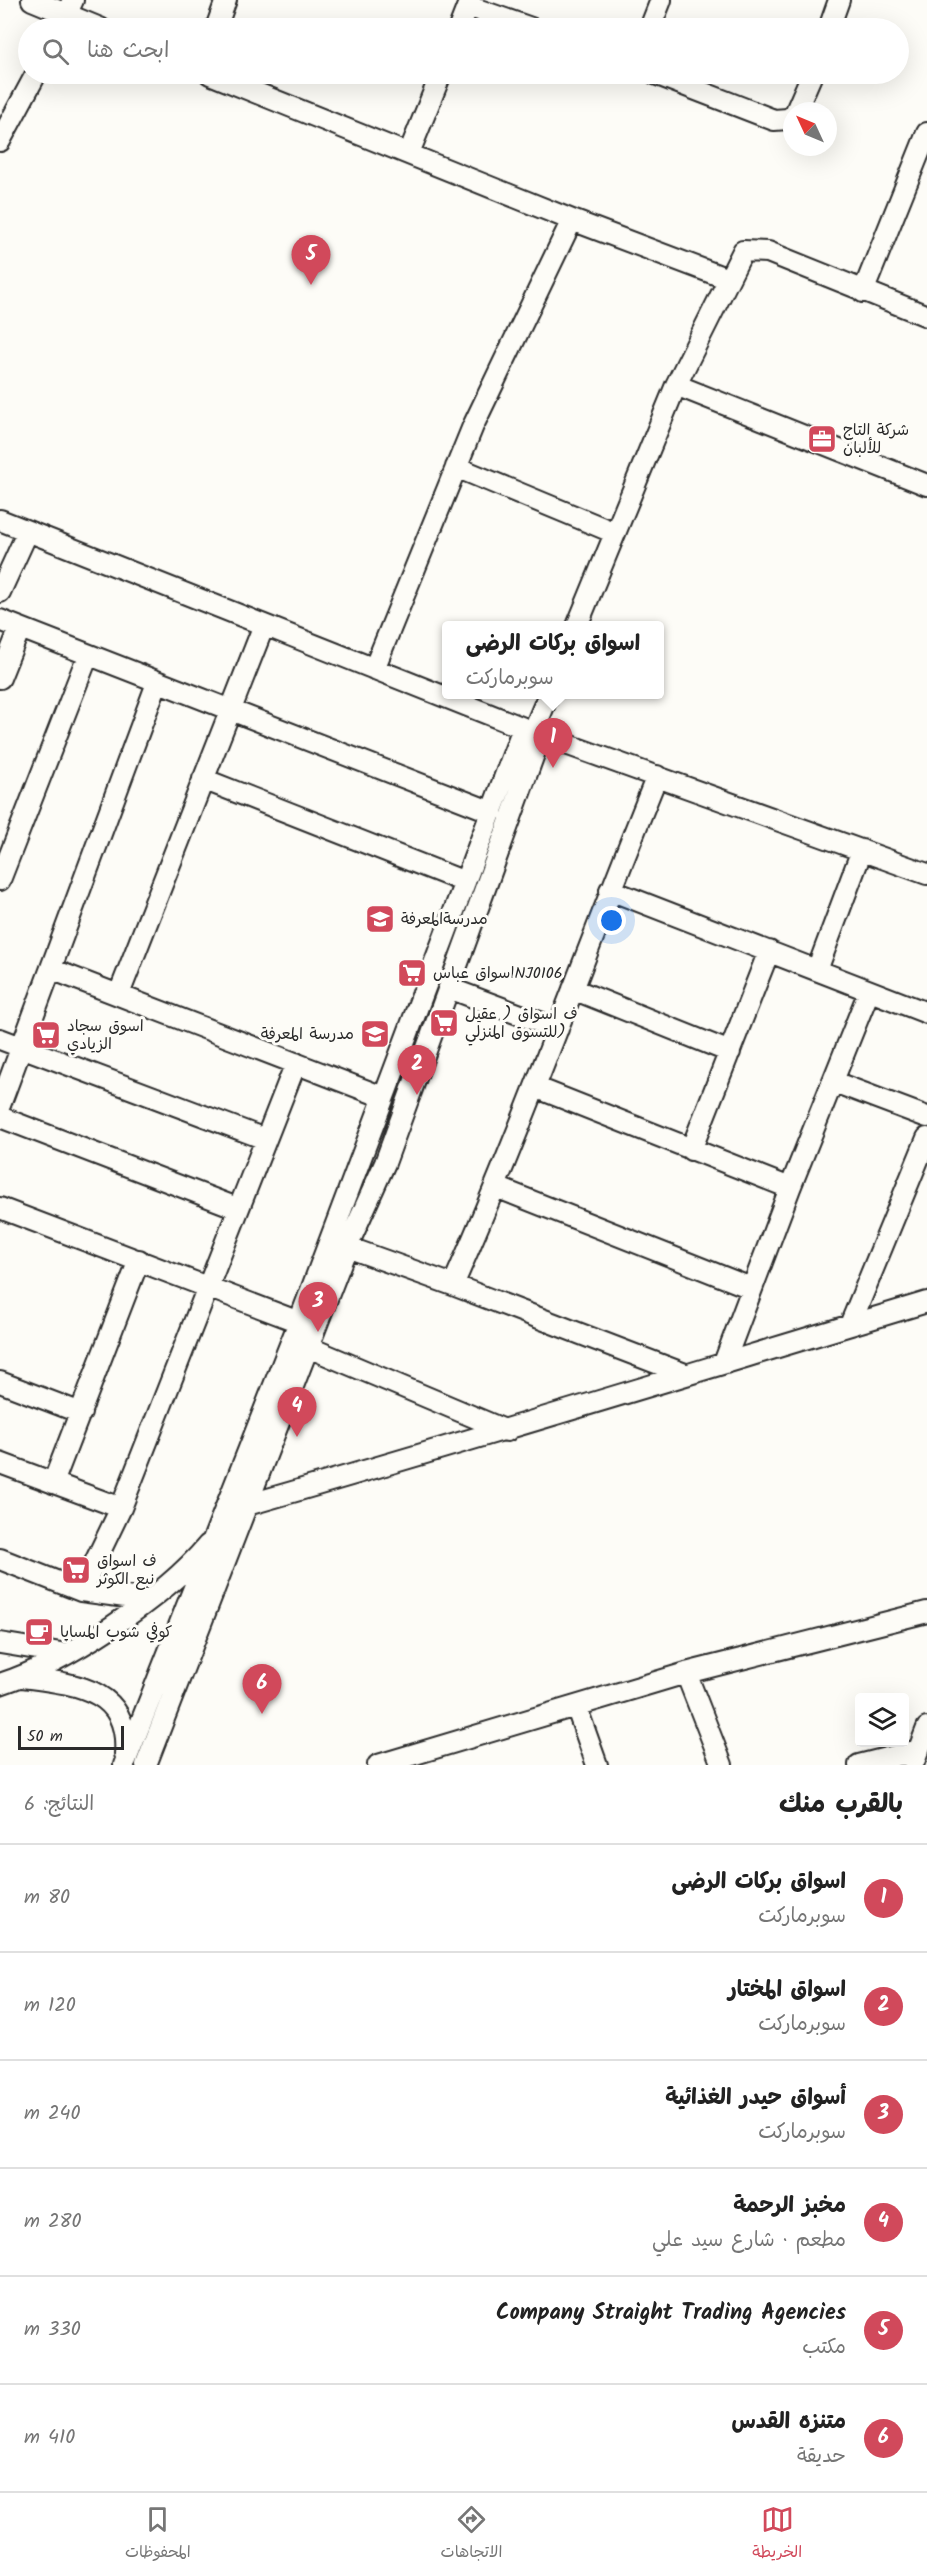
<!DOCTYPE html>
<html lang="ar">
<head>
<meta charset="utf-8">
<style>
	:root { --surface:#fff; --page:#f6f6f6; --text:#222; --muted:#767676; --line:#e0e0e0; --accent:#d1495b }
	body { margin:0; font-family:Kalam,"Playpen Sans Arabic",sans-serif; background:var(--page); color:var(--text); direction:rtl }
	.controls { position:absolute; right:18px; bottom:18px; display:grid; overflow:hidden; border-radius:6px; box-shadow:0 6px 24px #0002 }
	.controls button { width:54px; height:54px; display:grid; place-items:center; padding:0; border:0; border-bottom:2px solid var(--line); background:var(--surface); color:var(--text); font:30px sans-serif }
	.compass { position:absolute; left:783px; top:102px; width:54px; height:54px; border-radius:50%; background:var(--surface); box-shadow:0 6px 24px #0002; rotate:314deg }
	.scale { position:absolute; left:18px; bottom:15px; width:106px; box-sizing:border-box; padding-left:6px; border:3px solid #2b2b2b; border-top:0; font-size:16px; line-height:21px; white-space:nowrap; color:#2b2b2b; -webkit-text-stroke:4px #fdfcf7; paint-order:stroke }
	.you { position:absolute; left:612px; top:921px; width:21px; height:21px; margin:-15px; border:4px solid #fff; border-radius:50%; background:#1a73e8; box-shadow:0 0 0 9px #1a73e833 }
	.badge { display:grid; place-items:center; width:39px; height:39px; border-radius:50%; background:var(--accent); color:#fff; font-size:20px; font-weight:700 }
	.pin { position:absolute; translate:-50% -50px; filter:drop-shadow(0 2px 3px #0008) }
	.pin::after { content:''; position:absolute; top:32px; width:21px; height:18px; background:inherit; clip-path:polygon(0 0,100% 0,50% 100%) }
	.popup { position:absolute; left:442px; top:621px; width:222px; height:78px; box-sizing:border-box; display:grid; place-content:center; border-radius:6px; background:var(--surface); filter:drop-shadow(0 2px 4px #0005); font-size:20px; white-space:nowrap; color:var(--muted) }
	.popup b { font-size:22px; color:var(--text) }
	.popup::after { content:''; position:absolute; left:50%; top:100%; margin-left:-12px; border:12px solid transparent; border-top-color:var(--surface) }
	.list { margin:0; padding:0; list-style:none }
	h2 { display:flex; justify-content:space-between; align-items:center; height:78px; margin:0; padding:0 24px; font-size:26px }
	h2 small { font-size:20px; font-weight:400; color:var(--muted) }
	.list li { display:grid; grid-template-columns:39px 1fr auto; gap:18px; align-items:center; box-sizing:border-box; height:108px; padding:0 24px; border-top:2px solid var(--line) }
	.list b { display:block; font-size:22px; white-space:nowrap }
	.list p { margin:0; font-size:20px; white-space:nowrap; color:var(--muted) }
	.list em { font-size:20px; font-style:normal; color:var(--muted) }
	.icon { flex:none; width:33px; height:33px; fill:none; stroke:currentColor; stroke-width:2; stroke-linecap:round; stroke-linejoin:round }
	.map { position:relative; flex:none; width:927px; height:1765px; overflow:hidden; direction:ltr }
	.search { position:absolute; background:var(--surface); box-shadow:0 6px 24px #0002; left:18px; right:18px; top:18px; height:66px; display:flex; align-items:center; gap:15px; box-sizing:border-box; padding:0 21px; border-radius:33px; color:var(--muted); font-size:22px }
	.sheet { height:726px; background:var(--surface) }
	nav { display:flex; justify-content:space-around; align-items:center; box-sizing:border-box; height:84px; border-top:2px solid var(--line); background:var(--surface); font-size:16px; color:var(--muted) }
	nav a { display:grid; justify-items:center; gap:3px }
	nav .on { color:var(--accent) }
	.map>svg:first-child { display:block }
</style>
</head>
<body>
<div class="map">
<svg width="927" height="1765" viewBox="0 0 927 1765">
	<rect width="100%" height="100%" fill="#fdfcf7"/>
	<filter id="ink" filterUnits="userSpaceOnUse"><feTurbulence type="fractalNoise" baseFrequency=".0167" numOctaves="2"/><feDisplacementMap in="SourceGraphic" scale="12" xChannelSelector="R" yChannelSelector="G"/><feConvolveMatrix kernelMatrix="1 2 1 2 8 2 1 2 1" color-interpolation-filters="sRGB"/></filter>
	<g filter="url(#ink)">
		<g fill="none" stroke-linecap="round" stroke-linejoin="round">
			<!-- minor casing -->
			<g stroke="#2b2b2b" stroke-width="24">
				<path id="minor" d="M32,0L100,28
					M468,6L531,28
					M60,28L73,0
					M216,28L226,0
					M459,28L470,0
					M650,28L661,0
					M829,28L839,0
					M210,74L572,220L728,279
					M655,74L774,120L788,119L792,116
					M796,111L812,74
					M0,141L36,74
					M409,153L441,74
					M863,292L927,133
					M676,385L927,485
					M456,467L615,533
					M0,520L541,735L927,874
					M0,592L28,531
					M0,620L492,812
					M577,626L676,385L743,251L768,252L927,316
					M374,669L473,426L572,220
					M0,678L20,628
					M533,732L549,694
					M203,779L465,882
					M0,880L88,655
					M610,890L927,1013
					M51,969L383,1097
					M817,970L862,850
					M449,988L558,1029
					M573,989L730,1052
					M119,994L264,625
					M0,1039L265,1139
					M834,1082L927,1117
					M535,1087L790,1188
					M0,1105L157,683
					M0,1117L237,1208
					M691,1150L769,951
					M496,1187L751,1288
					M0,1208L299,1322
					M347,1247L453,1285L685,1374
					M453,1285C527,1117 588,945 657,776
					M850,1325L927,1138
					M308,1347L507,1431
					M724,1363L790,1188L869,991
					M0,1382L81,1413
					M0,1463L121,1508
					M53,1483L139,1260
					M247,1505C475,1440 701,1370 927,1302
					M0,1559L81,1591L148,1600
					M81,1591L121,1508L296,1063
					M0,1643L67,1654
					M686,1673L722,1765
					M23,1677C74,1684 130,1688 125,1754
					M0,1684C65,1663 164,1598 208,1545
					M576,1706L597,1765
					M914,1762L927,1728
					M124,1765L299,1322L523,728
					M146,1765L347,1247L385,1163L541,735
					M378,1765L686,1673L927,1612
					M859,1765L919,1750"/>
			</g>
			<!-- minor -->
			<use href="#minor" stroke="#fdfcf7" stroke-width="20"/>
		</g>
	</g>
	<!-- icons -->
	<defs>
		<g id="office-square" transform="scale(1.5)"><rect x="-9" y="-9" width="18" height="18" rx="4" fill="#d1495b" stroke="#fdfcf7"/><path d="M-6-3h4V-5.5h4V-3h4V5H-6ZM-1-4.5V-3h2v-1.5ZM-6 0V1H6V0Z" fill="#fff"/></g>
		<g id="school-square" transform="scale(1.5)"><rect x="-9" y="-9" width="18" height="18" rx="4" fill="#d1495b" stroke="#fdfcf7"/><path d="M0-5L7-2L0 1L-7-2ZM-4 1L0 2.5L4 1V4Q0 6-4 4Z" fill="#fff"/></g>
		<g id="supermarket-square" transform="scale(1.5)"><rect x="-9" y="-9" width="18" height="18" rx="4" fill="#d1495b" stroke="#fdfcf7"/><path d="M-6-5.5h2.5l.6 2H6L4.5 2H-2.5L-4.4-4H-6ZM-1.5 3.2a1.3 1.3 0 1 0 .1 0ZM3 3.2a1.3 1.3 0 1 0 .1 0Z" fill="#fff"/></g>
		<g id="cafe-square" transform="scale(1.5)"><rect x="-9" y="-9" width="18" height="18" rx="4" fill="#d1495b" stroke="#fdfcf7"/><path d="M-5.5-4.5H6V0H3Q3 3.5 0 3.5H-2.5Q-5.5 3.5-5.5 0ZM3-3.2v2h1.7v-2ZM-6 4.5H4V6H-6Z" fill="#fff"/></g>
	</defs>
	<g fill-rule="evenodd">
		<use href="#office-square" x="822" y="439"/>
		<use href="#school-square" x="380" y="919"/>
		<use href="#supermarket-square" x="412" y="973"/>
		<use href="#supermarket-square" x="444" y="1023"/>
		<use href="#school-square" x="375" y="1034"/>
		<use href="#supermarket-square" x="46" y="1035"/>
		<use href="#supermarket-square" x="76" y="1570"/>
		<use href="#cafe-square" x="39" y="1632"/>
	</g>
	<g text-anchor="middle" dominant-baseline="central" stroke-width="6" stroke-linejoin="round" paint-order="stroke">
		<!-- poi labels -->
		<g font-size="16" fill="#2b2b2b" stroke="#fdfcf7" text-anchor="start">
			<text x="843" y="430">شركة التاج<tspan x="843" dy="18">للألبان</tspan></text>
			<text x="401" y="919">مدرسةالمعرفة</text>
			<text x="433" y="973">اسواق عباسNJ0106</text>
			<text x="465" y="1014">ف اسواق ( عقيل<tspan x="465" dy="18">للتسوق المنزلي)</tspan></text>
			<text x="67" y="1026">اسوق سجاد<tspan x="67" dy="18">الزيادي</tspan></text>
			<text x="354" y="1034" text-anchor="end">مدرسة المعرفة</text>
			<text x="97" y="1561">ف اسواق<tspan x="97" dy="18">نبع الكوثر</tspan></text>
			<text x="60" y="1632">كوفي شوب المسايا</text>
		</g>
	</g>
</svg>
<div class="controls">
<button><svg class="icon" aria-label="layers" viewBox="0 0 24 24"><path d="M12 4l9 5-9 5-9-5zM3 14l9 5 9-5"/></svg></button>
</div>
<svg class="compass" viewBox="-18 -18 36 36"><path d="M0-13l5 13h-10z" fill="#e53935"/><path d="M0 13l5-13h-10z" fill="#767676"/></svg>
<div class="scale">50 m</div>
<div class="you"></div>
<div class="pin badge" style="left:553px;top:768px">1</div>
<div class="popup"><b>اسواق بركات الرضى</b>سوبرماركت</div>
<div class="pin badge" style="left:417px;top:1095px">2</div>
<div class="pin badge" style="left:318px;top:1332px">3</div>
<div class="pin badge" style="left:297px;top:1437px">4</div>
<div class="pin badge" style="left:311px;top:285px">5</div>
<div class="pin badge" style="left:262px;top:1714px">6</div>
<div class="search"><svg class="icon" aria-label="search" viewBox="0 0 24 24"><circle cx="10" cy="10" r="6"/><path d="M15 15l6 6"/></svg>ابحث هنا</div>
</div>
<section class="sheet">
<h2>بالقرب منك<small>النتائج: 6</small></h2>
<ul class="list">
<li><span class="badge">1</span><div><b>اسواق بركات الرضى</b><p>سوبرماركت</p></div><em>80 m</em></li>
<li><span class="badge">2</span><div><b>اسواق المختار</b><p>سوبرماركت</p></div><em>120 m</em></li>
<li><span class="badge">3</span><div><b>أسواق حيدر الغذائية</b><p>سوبرماركت</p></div><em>240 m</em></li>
<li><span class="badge">4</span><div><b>مخبز الرحمة</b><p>مطعم · شارع سيد علي</p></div><em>280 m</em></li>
<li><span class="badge">5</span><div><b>Company Straight Trading Agencies</b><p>مكتب</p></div><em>330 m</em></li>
<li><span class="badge">6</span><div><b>متنزه القدس</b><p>حديقة</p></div><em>410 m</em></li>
</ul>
</section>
<nav>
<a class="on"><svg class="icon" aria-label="map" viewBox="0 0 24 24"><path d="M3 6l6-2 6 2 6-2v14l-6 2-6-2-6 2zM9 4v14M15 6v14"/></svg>الخريطة</a>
<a><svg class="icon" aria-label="directions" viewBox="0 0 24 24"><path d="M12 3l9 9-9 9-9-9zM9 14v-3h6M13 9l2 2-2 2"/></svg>الاتجاهات</a>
<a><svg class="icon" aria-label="saved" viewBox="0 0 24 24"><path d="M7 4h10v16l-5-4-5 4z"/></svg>المحفوظات</a>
</nav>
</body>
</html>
